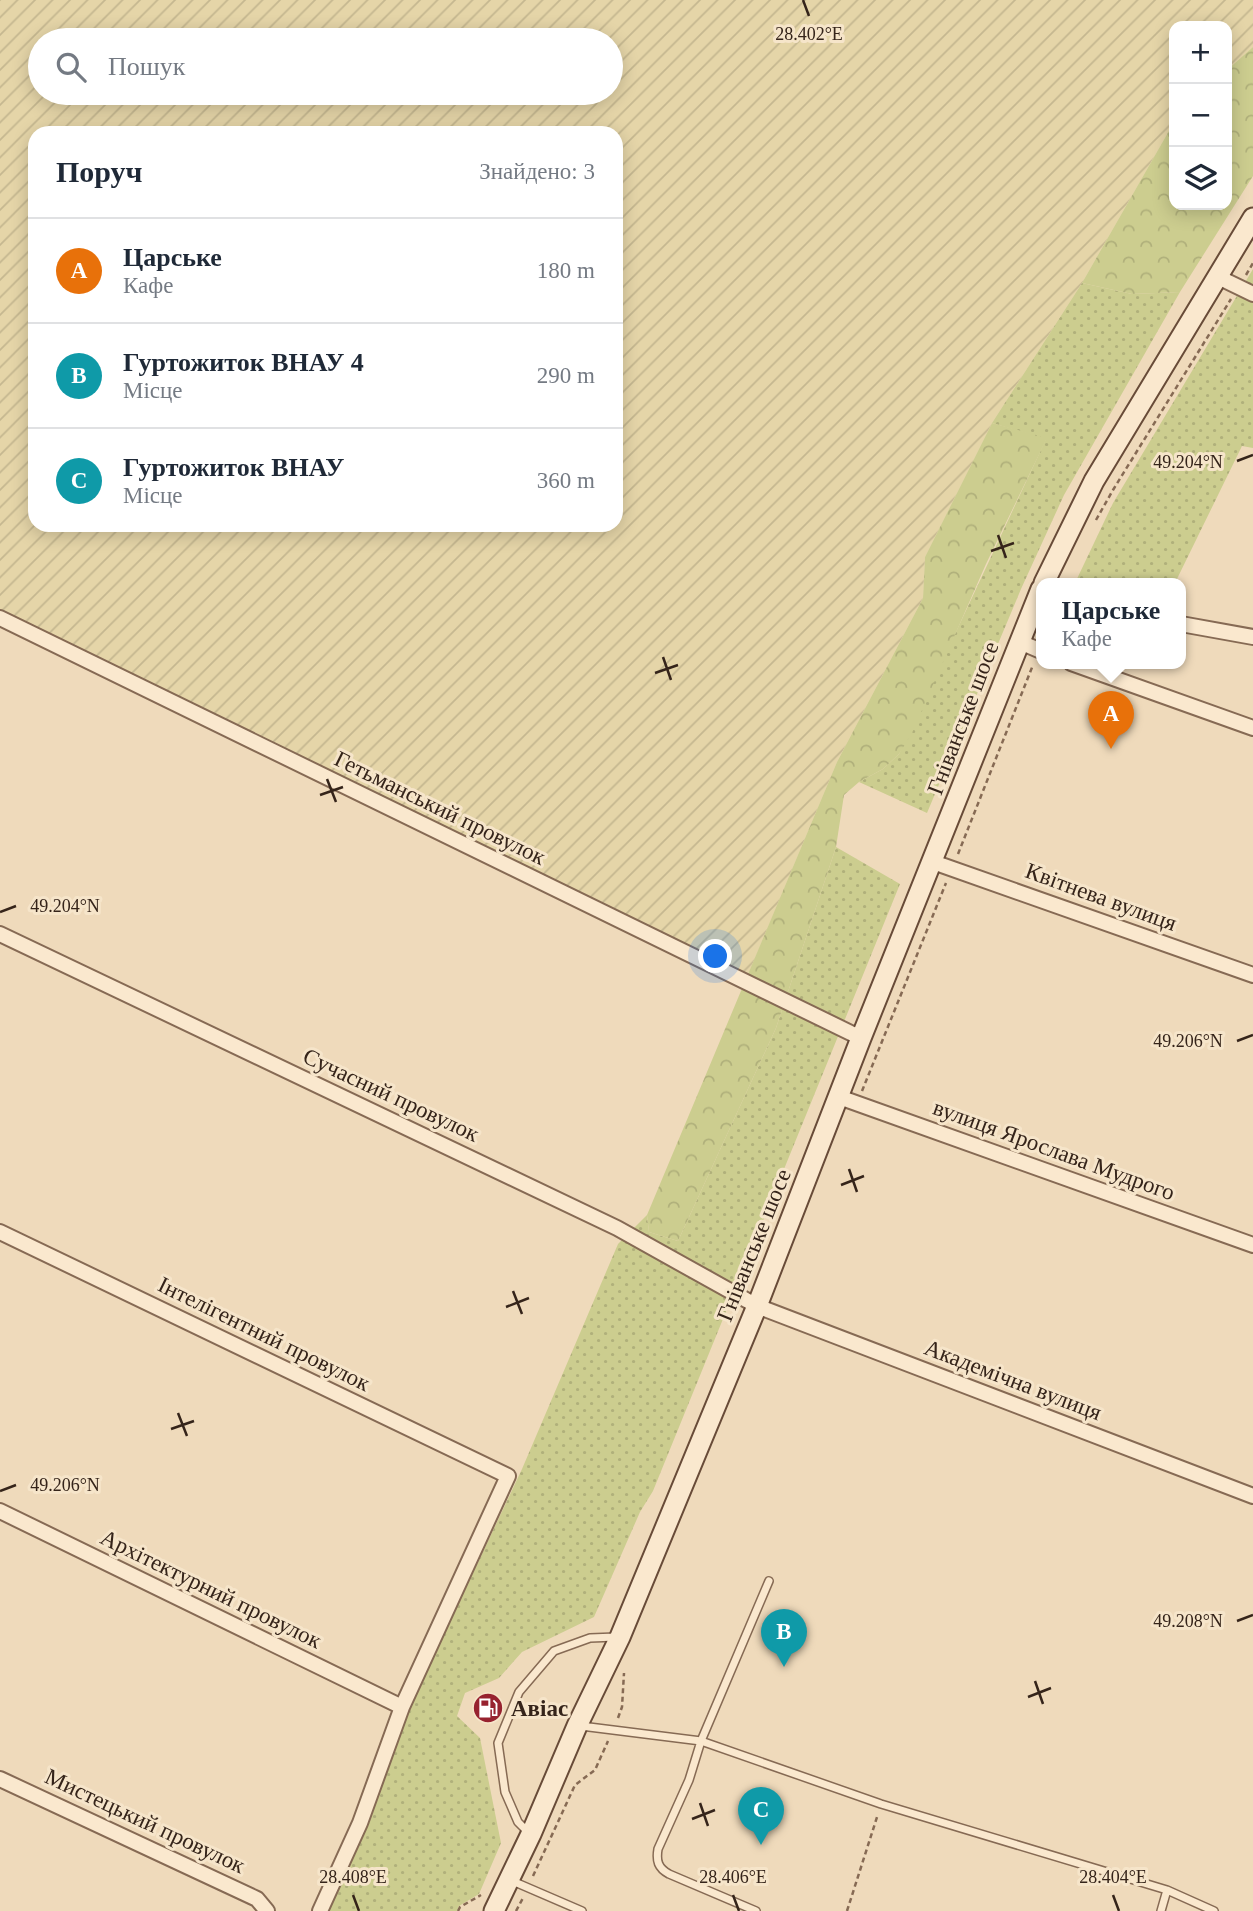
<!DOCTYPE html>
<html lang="uk">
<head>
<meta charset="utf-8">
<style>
	:root { --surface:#fff; --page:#f6f6f7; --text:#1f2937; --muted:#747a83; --line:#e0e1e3; --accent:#97222f }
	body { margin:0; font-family:"Times New Roman",serif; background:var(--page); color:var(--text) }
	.controls { position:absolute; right:21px; top:21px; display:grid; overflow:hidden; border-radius:14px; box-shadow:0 4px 18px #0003 }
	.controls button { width:63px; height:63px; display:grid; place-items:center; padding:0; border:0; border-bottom:2px solid var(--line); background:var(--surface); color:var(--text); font:35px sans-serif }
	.you { position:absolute; left:716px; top:957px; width:24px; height:24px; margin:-18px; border:5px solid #fff; border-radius:50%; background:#1a73e8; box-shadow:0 0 0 10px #1a73e833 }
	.badge { display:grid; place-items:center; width:46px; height:46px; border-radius:50%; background:var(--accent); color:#fff; font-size:23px; font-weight:700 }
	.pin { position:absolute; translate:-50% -58px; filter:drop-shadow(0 2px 4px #0008) }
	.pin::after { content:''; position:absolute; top:37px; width:24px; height:21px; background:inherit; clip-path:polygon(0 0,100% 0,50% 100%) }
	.popup { position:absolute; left:1036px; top:578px; width:150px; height:91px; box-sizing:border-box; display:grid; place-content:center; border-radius:14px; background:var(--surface); filter:drop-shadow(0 2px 5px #0005); font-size:23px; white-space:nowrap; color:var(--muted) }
	.popup b { font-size:26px; color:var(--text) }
	.popup::after { content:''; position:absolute; left:50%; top:100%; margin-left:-14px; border:14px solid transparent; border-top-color:var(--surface) }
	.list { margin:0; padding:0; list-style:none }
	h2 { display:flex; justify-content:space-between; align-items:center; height:91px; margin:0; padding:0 28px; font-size:30px }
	h2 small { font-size:23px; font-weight:400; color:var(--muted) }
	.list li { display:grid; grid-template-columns:46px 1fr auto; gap:21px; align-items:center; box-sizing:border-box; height:105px; padding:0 28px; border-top:2px solid var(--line) }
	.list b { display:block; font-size:26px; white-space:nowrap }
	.list p { margin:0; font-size:23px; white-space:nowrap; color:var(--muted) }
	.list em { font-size:23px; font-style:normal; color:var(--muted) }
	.icon { flex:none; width:38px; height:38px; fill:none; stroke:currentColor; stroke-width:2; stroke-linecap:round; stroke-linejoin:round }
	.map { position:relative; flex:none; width:1253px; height:1911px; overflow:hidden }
	.search { position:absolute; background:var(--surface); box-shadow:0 4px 18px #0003; left:28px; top:28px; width:595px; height:77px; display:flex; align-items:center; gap:18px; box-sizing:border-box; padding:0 24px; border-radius:38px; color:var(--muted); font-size:26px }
	.panel { position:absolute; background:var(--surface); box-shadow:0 4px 18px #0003; left:28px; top:126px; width:595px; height:406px; border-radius:21px }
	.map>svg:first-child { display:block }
</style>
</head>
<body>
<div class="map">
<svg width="1253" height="1911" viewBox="0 0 1253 1911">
	<defs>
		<pattern id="farmland-furrows" width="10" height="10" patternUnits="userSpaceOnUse" patternTransform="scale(1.75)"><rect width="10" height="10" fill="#e5d5a8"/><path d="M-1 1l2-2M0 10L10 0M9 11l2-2" fill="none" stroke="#c5b790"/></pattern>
		<pattern id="grass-dots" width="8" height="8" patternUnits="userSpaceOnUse" patternTransform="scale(1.75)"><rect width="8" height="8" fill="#cccd8f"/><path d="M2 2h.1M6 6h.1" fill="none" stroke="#b0b07b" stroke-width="1.8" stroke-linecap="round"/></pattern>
		<pattern id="forest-crowns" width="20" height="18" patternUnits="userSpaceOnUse" patternTransform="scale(1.75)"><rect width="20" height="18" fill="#cccd8f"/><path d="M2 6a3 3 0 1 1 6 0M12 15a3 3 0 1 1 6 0" fill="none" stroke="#b0b07b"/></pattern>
	</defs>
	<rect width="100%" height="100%" fill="#efdabb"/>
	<!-- farmland -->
	<path fill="url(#farmland-furrows)" fill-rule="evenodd" d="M0,0H1253V47L1227,70V26H1174V122L1082,283L992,423L925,557L923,598L837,762L745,982L0,618ZM40,40H611V93H40ZM35,133H616V525H35Z"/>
	<!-- grass -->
	<path fill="url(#grass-dots)" d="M1253,269V448L1242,446L1175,583H1075L1113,503Z
		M1082,283L1132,294L1180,292L1064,495L1021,589L927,813L859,782L883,769L899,754L1046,439L992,423Z
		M836,847L900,884L653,1491L640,1512L594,1617L522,1652L499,1678L465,1693L457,1716L480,1738L501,1843L479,1894L459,1906L457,1911H328L367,1825L408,1711L522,1469L618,1244L647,1215L649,1232L678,1241L776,1028Z"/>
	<!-- forest -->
	<path fill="url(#forest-crowns)" d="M1253,47V176L1180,292L1132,294L1082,283L1174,122V205H1227V70Z
		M992,423L1047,438L986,564L912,733L899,754L883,769L859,782L844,795L836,847L776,1028L678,1241L649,1232L647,1215L837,762L923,598L925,557Z"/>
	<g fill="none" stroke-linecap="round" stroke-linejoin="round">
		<!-- lane casing -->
		<g stroke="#866a54" stroke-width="10">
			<path id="lane" d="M581,1726L701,1741L881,1804L1167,1890L1214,1911
				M529,1833L518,1822L505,1792L498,1743L519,1692L554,1651L590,1638L616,1637
				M510,1880L582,1911
				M756,1911L669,1874C658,1868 656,1861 658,1849L689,1780L701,1741L769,1581
				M1161,1911L1167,1890"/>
		</g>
		<!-- street casing -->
		<g stroke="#866a54" stroke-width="18">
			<path id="street" d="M1218,277L1253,294
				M0,618L861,1038
				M1181,624L1253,637
				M1020,642L1041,651
				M1071,663L1253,728
				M933,862L1253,975
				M0,934L617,1228L757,1306L1253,1496
				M839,1097L1253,1245
				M0,1232L508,1476L402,1707L360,1823L320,1911
				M0,1511L402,1707
				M0,1779L257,1899L267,1911"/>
		</g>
		<!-- secondary casing -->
		<g stroke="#684b38" stroke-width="23">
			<path id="secondary" d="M1044,583L1094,481L1253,218
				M494,1911L531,1834L577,1726L620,1637L757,1306L861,1038L1041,589"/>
		</g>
		<!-- path -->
		<path stroke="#866a54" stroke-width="2.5" stroke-dasharray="5 3.5" stroke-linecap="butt" d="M1246,275L1253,263
			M1096,520L1113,490L1231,299
			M958,854L1033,665
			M862,1091L946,883
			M618,1718L622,1707L624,1673
			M533,1876L575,1785L595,1770L608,1741
			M458,1911L460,1907L481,1895
			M516,1911L523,1898
			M847,1911L878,1814"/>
		<!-- lane -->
		<use href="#lane" stroke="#fae8ce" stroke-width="7"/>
		<!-- street -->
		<use href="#street" stroke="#fae8ce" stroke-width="14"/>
		<!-- secondary -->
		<use href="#secondary" stroke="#fae8ce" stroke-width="19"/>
	</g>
	<!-- ticks -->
	<path fill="none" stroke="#35241a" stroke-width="2.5" d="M803,0L809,16M1237,461L1253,455M998,535L1006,558M991,551L1014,543M663,657L671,680M655,673L678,665M327,779L336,802M320,795L343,787M0,912L16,906M1237,1041L1253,1035M849,1169L857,1192M841,1185L864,1176M513,1291L522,1314M506,1307L529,1298M178,1413L187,1436M171,1429L194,1421M0,1491L16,1485M1237,1621L1253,1615M1035,1681L1043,1704M1028,1697L1051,1688M700,1803L708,1826M692,1819L715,1810M353,1895L359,1911M733,1895L739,1911M1113,1895L1119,1911"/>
	<!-- icons -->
	<defs>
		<g id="fuel-disc" transform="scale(1.575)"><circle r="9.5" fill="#97222f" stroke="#f6e5ca"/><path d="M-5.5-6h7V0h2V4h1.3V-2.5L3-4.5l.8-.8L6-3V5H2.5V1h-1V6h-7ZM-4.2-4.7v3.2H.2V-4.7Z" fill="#fff"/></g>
	</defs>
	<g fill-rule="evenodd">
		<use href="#fuel-disc" x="488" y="1708"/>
	</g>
	<g text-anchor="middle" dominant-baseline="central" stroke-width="6" stroke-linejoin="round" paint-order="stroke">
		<!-- street labels -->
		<g font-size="23" fill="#35241a" stroke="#f6e5ca">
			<text transform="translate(963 718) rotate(-69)">Гніванське шосе</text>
			<text transform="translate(440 808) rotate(26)">Гетьманський провулок</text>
			<text transform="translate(1101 897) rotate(20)">Квітнева вулиця</text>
			<text transform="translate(391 1095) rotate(25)">Сучасний провулок</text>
			<text transform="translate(1054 1150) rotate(20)">вулиця Ярослава Мудрого</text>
			<text transform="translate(754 1245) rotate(-68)">Гніванське шосе</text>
			<text transform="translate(264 1334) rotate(26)">Інтелігентний провулок</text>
			<text transform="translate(1013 1380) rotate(21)">Академічна вулиця</text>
			<text transform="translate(211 1589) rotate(26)">Архітектурний провулок</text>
			<text transform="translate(145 1821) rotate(25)">Мистецький провулок</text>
		</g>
		<!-- poi labels -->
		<g font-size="23" font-weight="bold" fill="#35241a" stroke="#f6e5ca" text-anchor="start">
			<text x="511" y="1708">Авіас</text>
		</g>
	</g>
	<g font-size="18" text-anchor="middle" fill="#35241a" stroke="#f6e5ca" stroke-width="6" stroke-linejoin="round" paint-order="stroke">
		<text x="809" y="40">28.402°E</text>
		<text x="1188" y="468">49.204°N</text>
		<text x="65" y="912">49.204°N</text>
		<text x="1188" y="1047">49.206°N</text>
		<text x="65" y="1491">49.206°N</text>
		<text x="1188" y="1627">49.208°N</text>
		<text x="353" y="1883">28.408°E</text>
		<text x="733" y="1883">28.406°E</text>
		<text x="1113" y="1883">28.404°E</text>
	</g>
</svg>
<div class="controls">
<button>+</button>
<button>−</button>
<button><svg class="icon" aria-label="layers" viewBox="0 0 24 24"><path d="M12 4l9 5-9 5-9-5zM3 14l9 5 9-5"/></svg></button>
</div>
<div class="you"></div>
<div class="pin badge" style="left:1111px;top:749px;background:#e8710a">A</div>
<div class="popup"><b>Царське</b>Кафе</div>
<div class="pin badge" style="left:784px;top:1667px;background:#0f9aa8">B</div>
<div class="pin badge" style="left:761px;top:1845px;background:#0f9aa8">C</div>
<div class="search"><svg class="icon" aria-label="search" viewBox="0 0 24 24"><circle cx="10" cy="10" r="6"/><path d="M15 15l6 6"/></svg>Пошук</div>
<section class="panel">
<h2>Поруч<small>Знайдено: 3</small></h2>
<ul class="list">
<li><span class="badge" style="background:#e8710a">A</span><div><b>Царське</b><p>Кафе</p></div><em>180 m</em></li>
<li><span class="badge" style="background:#0f9aa8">B</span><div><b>Гуртожиток ВНАУ 4</b><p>Місце</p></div><em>290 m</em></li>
<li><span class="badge" style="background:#0f9aa8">C</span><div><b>Гуртожиток ВНАУ</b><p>Місце</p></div><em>360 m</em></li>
</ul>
</section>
</div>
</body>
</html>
